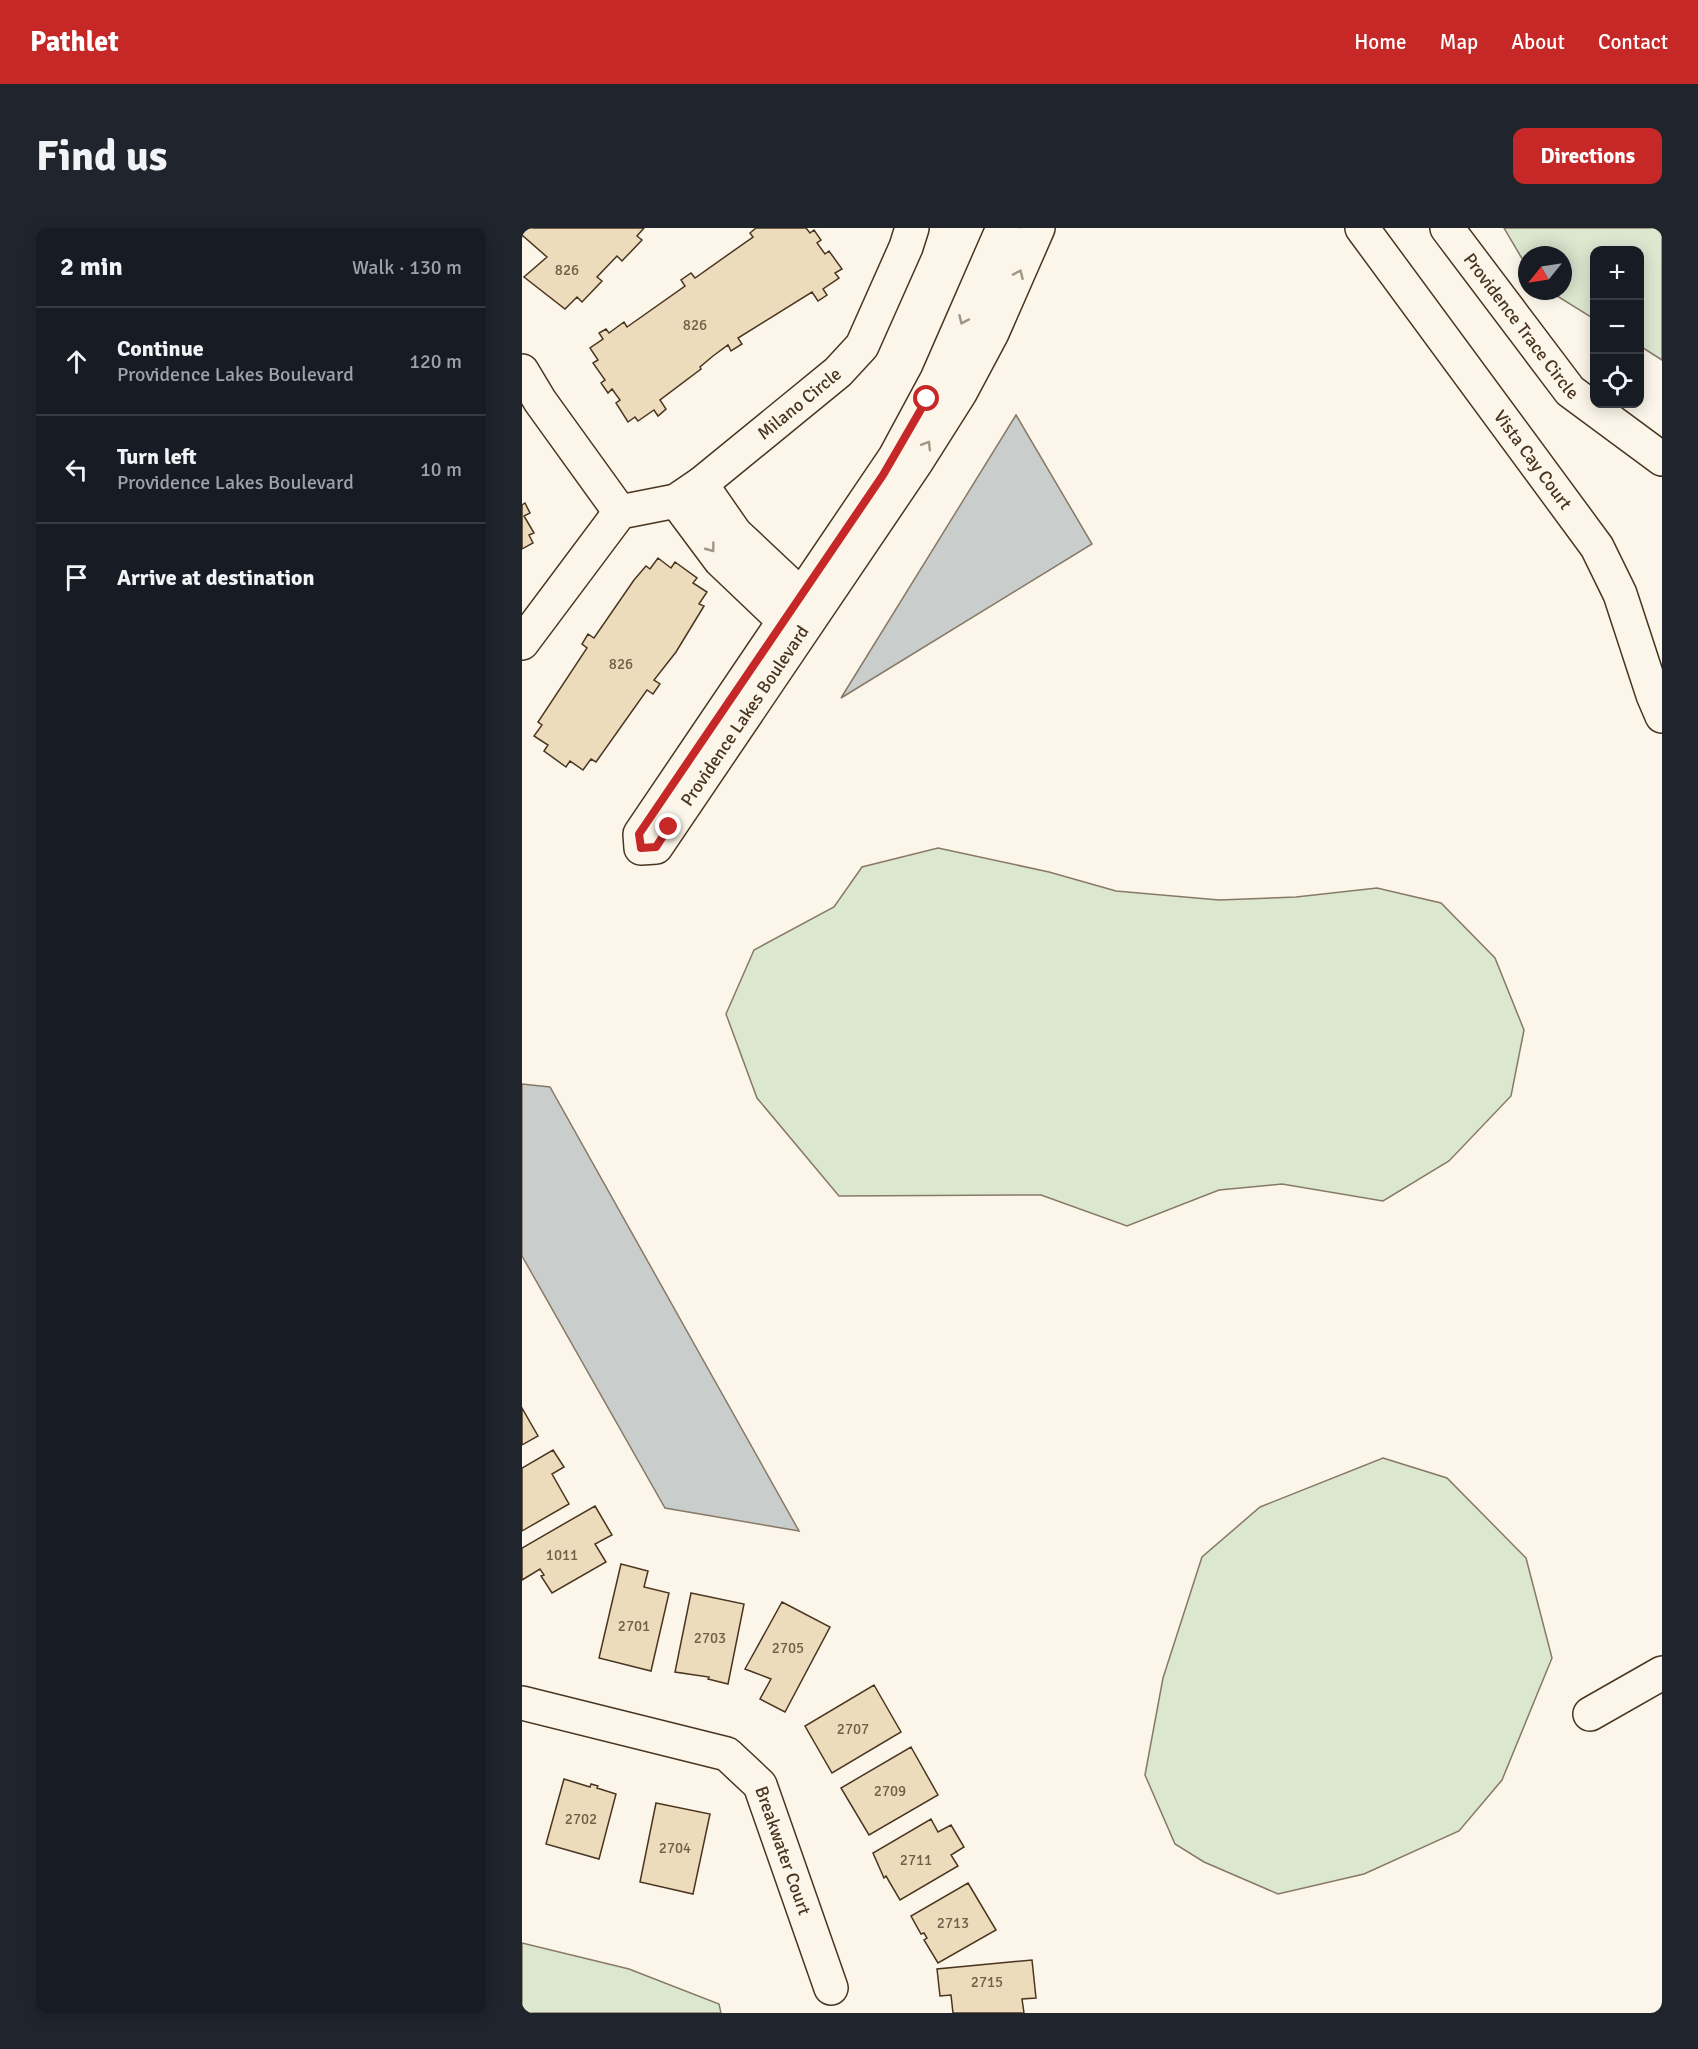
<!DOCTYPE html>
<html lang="en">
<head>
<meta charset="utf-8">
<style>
	:root { --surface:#171b24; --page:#20242c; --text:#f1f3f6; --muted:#9ea1a6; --line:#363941; --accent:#c62828 }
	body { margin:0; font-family:Signika,sans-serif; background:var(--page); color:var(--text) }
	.controls { position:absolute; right:18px; top:18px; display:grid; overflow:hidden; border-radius:12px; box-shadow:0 3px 15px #0003 }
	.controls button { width:54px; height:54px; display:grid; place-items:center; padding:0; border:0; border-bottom:2px solid var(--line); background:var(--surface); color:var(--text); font:30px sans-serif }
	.compass { position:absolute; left:996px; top:18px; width:54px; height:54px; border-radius:50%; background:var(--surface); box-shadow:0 3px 15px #0003; rotate:240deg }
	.stop { position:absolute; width:18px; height:18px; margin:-14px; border:4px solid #c62828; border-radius:50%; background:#fff }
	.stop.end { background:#c62828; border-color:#fff; box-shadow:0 2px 6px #0008 }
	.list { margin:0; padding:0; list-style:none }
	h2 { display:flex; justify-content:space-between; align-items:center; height:78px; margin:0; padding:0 24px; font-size:26px }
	h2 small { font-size:20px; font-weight:400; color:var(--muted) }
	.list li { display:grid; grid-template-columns:39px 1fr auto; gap:18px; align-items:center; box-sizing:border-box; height:108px; padding:0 24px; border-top:2px solid var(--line) }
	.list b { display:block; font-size:22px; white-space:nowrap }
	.list p { margin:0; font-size:20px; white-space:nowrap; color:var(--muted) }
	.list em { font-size:20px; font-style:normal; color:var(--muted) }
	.icon { flex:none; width:33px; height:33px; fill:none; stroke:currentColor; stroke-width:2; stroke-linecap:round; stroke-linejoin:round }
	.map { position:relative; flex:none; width:1140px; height:1785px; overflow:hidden; border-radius:12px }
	header { display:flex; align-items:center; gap:36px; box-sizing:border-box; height:84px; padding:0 30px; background:var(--accent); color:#fff }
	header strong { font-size:28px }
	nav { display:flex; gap:33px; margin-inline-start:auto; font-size:21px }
	.intro { display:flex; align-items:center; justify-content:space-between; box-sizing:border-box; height:144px; padding:0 36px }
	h1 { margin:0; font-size:42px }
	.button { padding:15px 27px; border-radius:12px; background:var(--accent); color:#fff; font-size:21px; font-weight:700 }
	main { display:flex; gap:36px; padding:0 36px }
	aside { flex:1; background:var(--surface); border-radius:12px; box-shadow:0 3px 15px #0003 }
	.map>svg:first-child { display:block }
</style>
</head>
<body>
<header>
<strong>Pathlet</strong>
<nav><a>Home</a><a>Map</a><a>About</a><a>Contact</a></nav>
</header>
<div class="intro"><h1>Find us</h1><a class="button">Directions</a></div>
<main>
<aside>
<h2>2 min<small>Walk · 130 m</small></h2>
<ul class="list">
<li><svg class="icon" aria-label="ahead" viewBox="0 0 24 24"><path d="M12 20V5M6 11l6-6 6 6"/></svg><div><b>Continue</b><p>Providence Lakes Boulevard</p></div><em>120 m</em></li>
<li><svg class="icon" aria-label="left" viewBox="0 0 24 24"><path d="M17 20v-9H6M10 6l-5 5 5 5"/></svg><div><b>Turn left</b><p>Providence Lakes Boulevard</p></div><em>10 m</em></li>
<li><svg class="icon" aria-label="arrive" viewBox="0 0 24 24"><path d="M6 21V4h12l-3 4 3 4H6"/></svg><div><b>Arrive at destination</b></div></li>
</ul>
</aside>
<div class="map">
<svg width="1140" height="1785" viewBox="0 0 1140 1785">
	<rect width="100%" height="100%" fill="#fbf6e9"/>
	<!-- green -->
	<path fill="#dce7d0" stroke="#887966" stroke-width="1.5" d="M982,0H1140V132L1118,118V22H1072V91L1027,63H1041V27H1005V39Z
		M416,620L527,644L594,663L697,672L774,669L855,660L919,675L973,730L1002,802L989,868L927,933L861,973L760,956L697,962L605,998L519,967L317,968L235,870L204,786L232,722L312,679L340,639Z
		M861,1230L925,1250L1004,1330L1030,1430L980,1552L937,1603L842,1646L756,1666L682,1634L653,1616L623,1547L641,1450L680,1329L738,1279Z
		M0,1715L107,1741L197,1776L199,1785H0Z"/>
	<!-- water -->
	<path fill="#c9cecd" stroke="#887966" stroke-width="1.5" d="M494,187L570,316L319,470Z
		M0,856L28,859L277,1303L143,1280L0,1028Z"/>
	<!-- building -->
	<path fill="#ecdcbc" stroke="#4a3520" stroke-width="1.5" d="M0,0H122L115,8L120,12L100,33L95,28L75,49L80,53L60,74L55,69L43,81L2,49L25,29L0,7Z
		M234,0H284L288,5L292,2L299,12L295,15L303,26L307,23L320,41L313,45L317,50L301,61L305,67L296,73L290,64L216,110L220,116L209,123L206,117L191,128L178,139L179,141L138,172L144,181L136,188L132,182L116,193L113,189L106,194L94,175L98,172L90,161L86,165L79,155L83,152L71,135L76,132L68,120L81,111L77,105L84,101L87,105L102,94L105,99L163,58L159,52L169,45L173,50L231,9L228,5Z
		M3,275L8,285L2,288L12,305L7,307L11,315L0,321V277Z
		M136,330L149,340L153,334L175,350L171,355L185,364L177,376L182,378L154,424L132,452L138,456L131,466L125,462L74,534L69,531L61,542L48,533L44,539L22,523L26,517L12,508L20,497L16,494L65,420L60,416L66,406L72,410L112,352L124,338L128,341Z
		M0,1180L16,1208L0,1217Z
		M31,1222L42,1239L30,1246L47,1276L0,1303V1240Z
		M73,1278L90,1307L73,1316L84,1334L30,1365L19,1348L22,1347L18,1341L0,1352V1320Z
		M99,1336L126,1343L122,1359L147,1365L129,1443L77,1430Z
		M169,1365L222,1376L206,1456L186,1451L187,1449L153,1444Z
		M260,1374L308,1399L263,1484L238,1471L249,1451L223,1441Z
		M352,1457L379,1504L310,1545L283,1498Z
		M389,1519L416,1567L347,1607L319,1560Z
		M42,1551L68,1559L69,1556L76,1558L75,1560L94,1566L77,1631L24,1616Z
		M134,1575L188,1586L171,1666L118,1654Z
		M409,1591L416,1604L429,1597L442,1619L429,1627L436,1638L378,1672L364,1648L362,1650L351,1625Z
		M446,1655L474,1702L416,1735L402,1712L405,1710L402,1705L399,1706L389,1688Z
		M510,1732L514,1770L500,1771L502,1785H431L429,1767L418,1768L415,1741Z"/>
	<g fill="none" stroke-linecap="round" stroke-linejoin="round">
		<!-- minor casing -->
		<g stroke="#4a3520" stroke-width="36">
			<g id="minor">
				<path id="s1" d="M481,0L415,151L373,229L118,606L119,620L134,619L395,233L438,165L470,105L516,0"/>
				<path id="s2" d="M840,0L1075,319L1098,366L1131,467L1140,488"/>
				<path id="s3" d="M925,0L1048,163L1140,231"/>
				<path d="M0,143L18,173L98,284"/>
				<path d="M179,256L213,305L280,368"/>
				<path d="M154,273L198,332L263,394"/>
				<path id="s4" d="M0,415L98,284L154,273L179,256L316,144L340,118L384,19L390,0"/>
				<path id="s5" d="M0,1475L205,1526L238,1557L309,1760"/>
				<path d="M1068,1486L1140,1445"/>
			</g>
		</g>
		<!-- minor -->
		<use href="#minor" stroke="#fbf6e9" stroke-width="33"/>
	</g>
	<!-- one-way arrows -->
	<defs><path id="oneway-chevron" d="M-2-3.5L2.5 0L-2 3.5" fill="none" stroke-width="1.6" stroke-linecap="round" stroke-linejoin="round" transform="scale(1.5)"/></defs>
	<g stroke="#a29684">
		<use href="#oneway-chevron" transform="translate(497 46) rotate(-66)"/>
		<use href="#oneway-chevron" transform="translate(441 92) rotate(114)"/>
		<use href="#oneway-chevron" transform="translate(405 217) rotate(-58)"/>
		<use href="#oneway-chevron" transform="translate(189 320) rotate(53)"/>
	</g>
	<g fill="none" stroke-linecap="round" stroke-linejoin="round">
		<!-- route -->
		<path stroke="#c62828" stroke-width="8" d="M147,599L134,619L119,620L117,606L361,247L405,171"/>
	</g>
	<g text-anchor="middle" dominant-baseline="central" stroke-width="4.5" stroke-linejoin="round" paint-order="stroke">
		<!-- number labels -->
		<g font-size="15" fill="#725f47">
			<text x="45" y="42">826</text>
			<text x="173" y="97">826</text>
			<text x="99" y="436">826</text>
			<text x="40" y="1327">1011</text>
			<text x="112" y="1398">2701</text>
			<text x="188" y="1410">2703</text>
			<text x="266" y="1420">2705</text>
			<text x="331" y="1501">2707</text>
			<text x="368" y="1563">2709</text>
			<text x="59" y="1591">2702</text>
			<text x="153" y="1620">2704</text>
			<text x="394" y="1632">2711</text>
			<text x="431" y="1695">2713</text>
			<text x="465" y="1754">2715</text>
		</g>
		<!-- street labels -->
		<g font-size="18" fill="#4a3520" stroke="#fbf6e9">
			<text stroke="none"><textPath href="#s3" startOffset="123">Providence Trace Circle</textPath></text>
			<text stroke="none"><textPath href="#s4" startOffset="378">Milano Circle</textPath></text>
			<text stroke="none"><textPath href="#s2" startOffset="288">Vista Cay Court</textPath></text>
			<text stroke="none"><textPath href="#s1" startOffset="896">Providence Lakes Boulevard</textPath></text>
			<text stroke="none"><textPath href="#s5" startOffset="326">Breakwater Court</textPath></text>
		</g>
	</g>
</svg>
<div class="controls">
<button>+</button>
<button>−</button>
<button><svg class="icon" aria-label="locate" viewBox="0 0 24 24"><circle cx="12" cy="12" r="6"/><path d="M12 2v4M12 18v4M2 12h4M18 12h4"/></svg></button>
</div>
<svg class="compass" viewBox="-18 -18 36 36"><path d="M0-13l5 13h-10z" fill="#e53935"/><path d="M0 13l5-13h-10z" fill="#9ea1a6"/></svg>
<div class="stop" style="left:405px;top:171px"></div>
<div class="stop end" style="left:147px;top:599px"></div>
</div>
</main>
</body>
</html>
